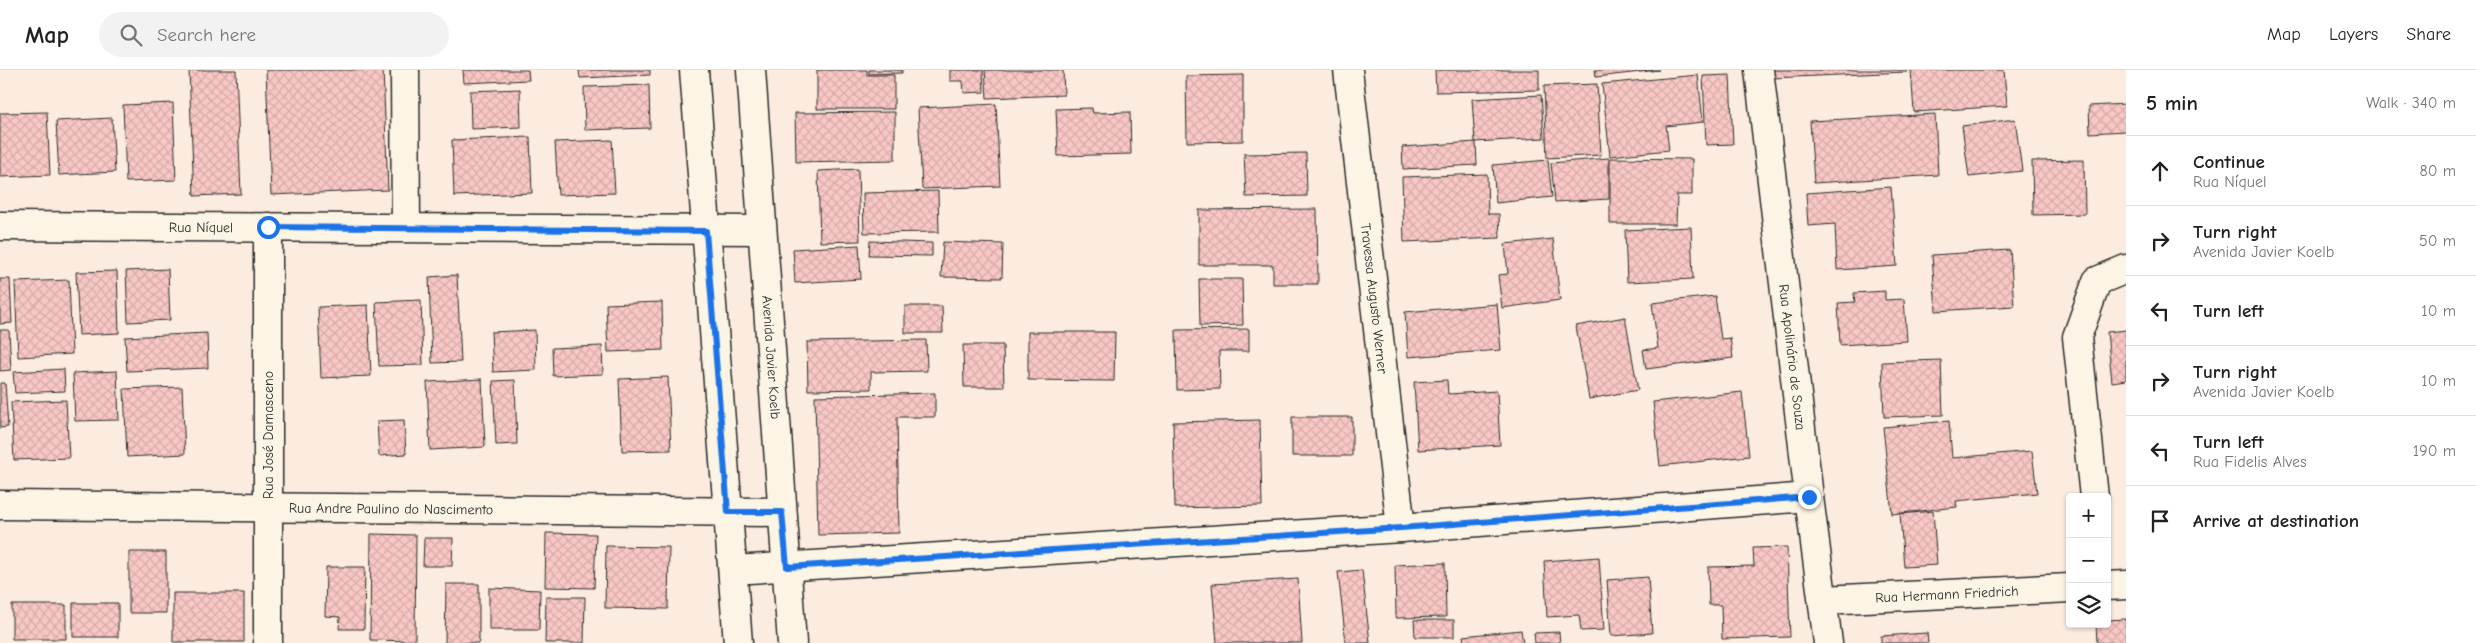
<!DOCTYPE html>
<html lang="en">
<head>
<meta charset="utf-8">
<style>
	:root { --surface:#fff; --page:#f2f2f2; --text:#202124; --muted:#757577; --line:#e0e0e0 }
	body { margin:0; font-family:"Comic Neue",sans-serif; background:var(--page); color:var(--text) }
	.controls { position:absolute; right:15px; bottom:15px; display:grid; overflow:hidden; border-radius:5px; box-shadow:0 1px 4px #0004 }
	.controls button { width:45px; height:45px; display:grid; place-items:center; padding:0; border:0; border-bottom:1px solid var(--line); background:var(--surface); color:var(--text); font:25px sans-serif }
	.stop { position:absolute; width:15px; height:15px; margin:-11px; border:4px solid #1a73e8; border-radius:50%; background:#fff }
	.stop.end { background:#1a73e8; border-color:#fff; box-shadow:0 1px 5px #0008 }
	.list { margin:0; padding:0; list-style:none }
	h2 { display:flex; justify-content:space-between; align-items:center; height:65px; margin:0; padding:0 20px; font-size:21px }
	h2 small { font-size:16px; font-weight:400; color:var(--muted) }
	.list li { display:grid; grid-template-columns:32px 1fr auto; gap:15px; align-items:center; box-sizing:border-box; height:70px; padding:0 20px; border-top:1px solid var(--line) }
	.list b { display:block; font-size:19px; white-space:nowrap }
	.list p { margin:0; font-size:16px; white-space:nowrap; color:var(--muted) }
	.list em { font-size:16px; font-style:normal; color:var(--muted) }
	.icon { flex:none; width:28px; height:28px; fill:none; stroke:currentColor; stroke-width:2; stroke-linecap:round; stroke-linejoin:round }
	.map { position:relative; flex:none; width:2126px; height:573px; overflow:hidden }
	header { display:flex; align-items:center; gap:30px; box-sizing:border-box; height:70px; padding:0 25px; background:var(--surface); border-bottom:1px solid var(--line) }
	header strong { font-size:24px }
	nav { display:flex; gap:28px; margin-inline-start:auto; font-size:18px }
	.search { width:350px; height:45px; background:var(--page); display:flex; align-items:center; gap:12px; box-sizing:border-box; padding:0 18px; border-radius:28px; color:var(--muted); font-size:19px }
	main { display:flex }
	aside { flex:1; background:var(--surface) }
	.map>svg:first-child { display:block }
</style>
</head>
<body>
<header>
<strong>Map</strong>
<div class="search"><svg class="icon" aria-label="search" viewBox="0 0 24 24"><circle cx="10" cy="10" r="6"/><path d="M15 15l6 6"/></svg>Search here</div>
<nav><a>Map</a><a>Layers</a><a>Share</a></nav>
</header>
<main>
<div class="map">
<svg width="2126" height="573" viewBox="0 0 2126 573">
	<defs>
		<pattern id="building-cross-hatch" width="8" height="8" patternUnits="userSpaceOnUse" patternTransform="scale(1.25)"><rect width="8" height="8" fill="#f9c8c5"/><path d="M0 0l8 8M0 8l8-8" fill="none" stroke="#d6aca9"/></pattern>
	</defs>
	<rect width="100%" height="100%" fill="#fbecdf"/>
	<filter id="ink" filterUnits="userSpaceOnUse"><feTurbulence type="fractalNoise" baseFrequency=".02" numOctaves="2"/><feDisplacementMap in="SourceGraphic" scale="10" xChannelSelector="R" yChannelSelector="G"/><feConvolveMatrix kernelMatrix="1 2 1 2 8 2 1 2 1" color-interpolation-filters="sRGB"/></filter>
	<g filter="url(#ink)">
		<!-- building -->
		<path fill="url(#building-cross-hatch)" stroke="#2b2b2b" d="M189,0H236L241,124L194,126Z
			M266,0H383L388,120L271,125Z
			M463,0H528L529,10L464,13Z
			M579,0H650V5L580,8Z
			M817,0H867V5H894V39H817Z
			M869,0H902V3L869,4Z
			M950,0H983L984,22L964,23L963,11H950Z
			M985,0H1063L1064,25L987,28Z
			M1435,0H1539V20L1436,22Z
			M1595,0H1659L1596,7Z
			M1771,0H1907V2L1772,8Z
			M1911,0H2004L2007,36L1914,42Z
			M1243,5V71L1187,72L1186,6Z
			M1698,5L1703,52L1666,56L1669,80L1610,86L1602,14Z
			M1730,5L1733,74L1706,75L1703,6Z
			M1597,14L1601,85L1547,88L1544,16Z
			M649,15L650,58L585,60L584,17Z
			M520,19L521,57L471,59L470,21Z
			M1541,25L1544,68L1475,72L1472,29Z
			M173,33L176,110L126,112L123,35Z
			M996,34L1000,116L922,119L918,38Z
			M2126,34V61L2090,63L2089,36Z
			M1092,38L1093,43L1130,42L1131,84L1058,86L1056,39Z
			M47,42L50,105L0,107V43Z
			M895,42V90L796,92L795,43Z
			M1935,44L1938,105L1814,113L1810,51Z
			M112,48L115,102L59,105L56,51Z
			M2015,49L2022,101L1969,107L1962,56Z
			M530,67L532,123L454,126L452,70Z
			M612,70L615,123L558,125L555,72Z
			M1476,72L1477,95L1403,99L1402,77Z
			M1306,83L1307,126L1246,127L1244,84Z
			M1609,88V129L1555,132L1551,93Z
			M1610,88L1692,89V125H1677L1676,154H1610Z
			M1548,90L1552,127L1496,133L1493,95Z
			M2084,90L2085,144L2033,145L2032,91Z
			M858,99L860,171L820,172L818,101Z
			M1487,104L1488,144H1499L1500,168L1404,172L1402,107Z
			M1891,117L1897,196L1837,200L1835,154L1808,156L1806,123Z
			M938,121L939,162L864,163L863,123Z
			M1317,139L1318,214H1273V195H1199V140Z
			M1691,157L1693,209L1627,212L1625,160Z
			M1553,169L1560,230L1502,238L1498,205L1508,204L1505,174Z
			M870,171L932,173V186L869,185Z
			M943,172L1003,174L1002,208L941,207Z
			M859,175L861,209L795,213L793,179Z
			M2010,180L2014,236L1936,241L1932,185Z
			M168,199L170,250L128,252L126,201Z
			M117,201L119,263L79,265L76,202Z
			M457,205L461,292L432,293L429,207Z
			M0,209H10L12,253L0,254Z
			M1199,209H1242L1243,255L1200,256Z
			M69,210L72,284L18,287L15,212Z
			M1885,221V230L1904,229L1907,271L1840,275L1838,233L1855,232L1854,223Z
			M1715,226L1721,269L1730,268L1733,288L1646,299L1643,280L1658,278L1652,233Z
			M421,230L423,295L379,296L376,232Z
			M662,232L663,280L608,282L606,234Z
			M1497,234L1501,280L1408,287L1405,242Z
			M368,235L371,306L321,308L318,237Z
			M905,236H942L943,263H905Z
			M1625,247L1638,320L1589,329L1576,256Z
			M1249,259V281H1219L1220,319L1177,320L1176,260Z
			M0,260H9L11,300L0,301Z
			M535,260L536,300L493,302L491,262Z
			M2126,260V310L2112,312L2107,262Z
			M1028,262H1115L1114,311L1028,310Z
			M207,263L208,298L127,301L125,267Z
			M926,270L927,301L871,302V319L808,320L807,272Z
			M963,275H1003L1004,317H964Z
			M602,276L603,304L553,306L552,278Z
			M1941,290L1943,345L1884,347L1882,292Z
			M64,299L65,321L15,323L13,302Z
			M117,301L119,350L75,351L73,303Z
			M668,307L671,380L622,381L619,309Z
			M482,309L485,377L430,380L427,312Z
			M515,310L517,374L496,375L493,311Z
			M1447,310L1448,324L1497,321L1500,375L1418,380L1414,312Z
			M0,313H5L8,357L0,358Z
			M182,317L185,384L127,387L124,319Z
			M1742,322L1749,386L1660,396L1653,332Z
			M935,323V347H897L899,463L818,465L815,326Z
			M66,330L69,388L14,390L11,332Z
			M1292,347H1352V386H1292Z
			M404,350L406,384L379,386L377,351Z
			M1260,350L1262,436L1175,438L1173,352Z
			M1949,351L1952,388L2032,381L2037,423L1956,431L1957,437L1892,444L1883,357Z
			M1933,441L1937,495L1904,497L1900,444Z
			M546,463L596,464L594,518L545,517Z
			M371,464L416,465L415,571L370,570Z
			M424,468H453L452,496H423Z
			M606,476L669,477L668,539L605,538Z
			M1787,477L1790,567L1722,569L1721,535H1709L1708,497L1754,496L1753,478Z
			M129,482H166V543H129Z
			M1599,487L1604,560L1581,561L1579,545L1547,547L1544,491Z
			M1445,493L1446,547L1396,548L1395,495Z
			M326,497H365L364,559H339L340,547L325,546Z
			M1362,500L1370,573H1346L1338,502Z
			M1648,507L1652,563L1611,566L1607,510Z
			M1298,509L1302,573H1217L1212,514Z
			M446,514H479V573H445Z
			M489,518L540,520L539,560H489Z
			M173,523H244V572H173Z
			M546,527H585L584,573H545Z
			M73,533H118V567H73Z
			M12,535H66V569H12Z
			M2126,549V573H2097L2096,554H2107V550Z
			M1414,550H1454V567H1415Z
			M1521,560L1523,573H1464L1463,566Z
			M1559,562L1560,573H1535L1534,563Z
			M1927,563L1928,573H1881V566Z"/>
		<g fill="none" stroke-linecap="round" stroke-linejoin="round">
			<!-- minor casing -->
			<g stroke="#2b2b2b" stroke-width="31">
				<g id="minor">
					<path d="M405,0L406,157"/>
					<path id="s1" d="M1348,0L1401,458"/>
					<path id="s2" d="M1759,0L1809,427L1828,573"/>
					<path id="s3" d="M0,156L762,160"/>
					<path d="M2094,427L2077,267L2097,211L2126,199"/>
					<path id="s4" d="M0,435L782,442"/>
					<path d="M733,500L1401,458L1809,427"/>
					<path d="M2107,516L2126,515"/>
					<path id="s5" d="M1823,530L2070,518"/>
					<path d="M268,573V157"/>
				</g>
			</g>
			<!-- tertiary casing -->
			<g stroke="#2b2b2b" stroke-width="31">
				<g id="tertiary">
					<path d="M694,0L738,573"/>
					<path id="s6" d="M751,0L792,573"/>
				</g>
			</g>
			<!-- minor -->
			<use href="#minor" stroke="#fcf5e5" stroke-width="28"/>
			<!-- tertiary -->
			<use href="#tertiary" stroke="#fcf5e5" stroke-width="28"/>
		</g>
	</g>
	<g fill="none" stroke-linecap="round" stroke-linejoin="round" filter="url(#ink)">
		<!-- route -->
		<path stroke="#1a73e8" stroke-width="6" d="M268,157L706,161L728,442H782L787,497L1401,458L1809,427"/>
	</g>
	<g text-anchor="middle" dominant-baseline="central" stroke-width="4.5" stroke-linejoin="round" paint-order="stroke">
		<!-- street labels -->
		<g font-size="14" fill="#2b2b2b" stroke="#fcf5e5">
			<text stroke="none"><textPath href="#s3" startOffset="201">Rua Níquel</textPath></text>
			<text stroke="none"><textPath href="#s1" startOffset="230">Travessa Augusto Werner</textPath></text>
			<text stroke="none"><textPath href="#s6" startOffset="288">Avenida Javier Koelb</textPath></text>
			<text stroke="none"><textPath href="#s2" startOffset="289">Rua Apolinário de Souza</textPath></text>
			<text transform="translate(268 365) rotate(-90)">Rua José Damasceno</text>
			<text stroke="none"><textPath href="#s4" startOffset="391">Rua Andre Paulino do Nascimento</textPath></text>
			<text stroke="none"><textPath href="#s5" startOffset="124">Rua Hermann Friedrich</textPath></text>
		</g>
	</g>
</svg>
<div class="controls">
<button>+</button>
<button>−</button>
<button><svg class="icon" aria-label="layers" viewBox="0 0 24 24"><path d="M12 4l9 5-9 5-9-5zM3 14l9 5 9-5"/></svg></button>
</div>
<div class="stop" style="left:268px;top:157px"></div>
<div class="stop end" style="left:1809px;top:427px"></div>
</div>
<aside>
<h2>5 min<small>Walk · 340 m</small></h2>
<ul class="list">
<li><svg class="icon" aria-label="ahead" viewBox="0 0 24 24"><path d="M12 20V5M6 11l6-6 6 6"/></svg><div><b>Continue</b><p>Rua Níquel</p></div><em>80 m</em></li>
<li><svg class="icon" aria-label="right" viewBox="0 0 24 24"><path d="M7 20v-9h11M14 6l5 5-5 5"/></svg><div><b>Turn right</b><p>Avenida Javier Koelb</p></div><em>50 m</em></li>
<li><svg class="icon" aria-label="left" viewBox="0 0 24 24"><path d="M17 20v-9H6M10 6l-5 5 5 5"/></svg><div><b>Turn left</b></div><em>10 m</em></li>
<li><svg class="icon" aria-label="right" viewBox="0 0 24 24"><path d="M7 20v-9h11M14 6l5 5-5 5"/></svg><div><b>Turn right</b><p>Avenida Javier Koelb</p></div><em>10 m</em></li>
<li><svg class="icon" aria-label="left" viewBox="0 0 24 24"><path d="M17 20v-9H6M10 6l-5 5 5 5"/></svg><div><b>Turn left</b><p>Rua Fidelis Alves</p></div><em>190 m</em></li>
<li><svg class="icon" aria-label="arrive" viewBox="0 0 24 24"><path d="M6 21V4h12l-3 4 3 4H6"/></svg><div><b>Arrive at destination</b></div></li>
</ul>
</aside>
</main>
</body>
</html>
